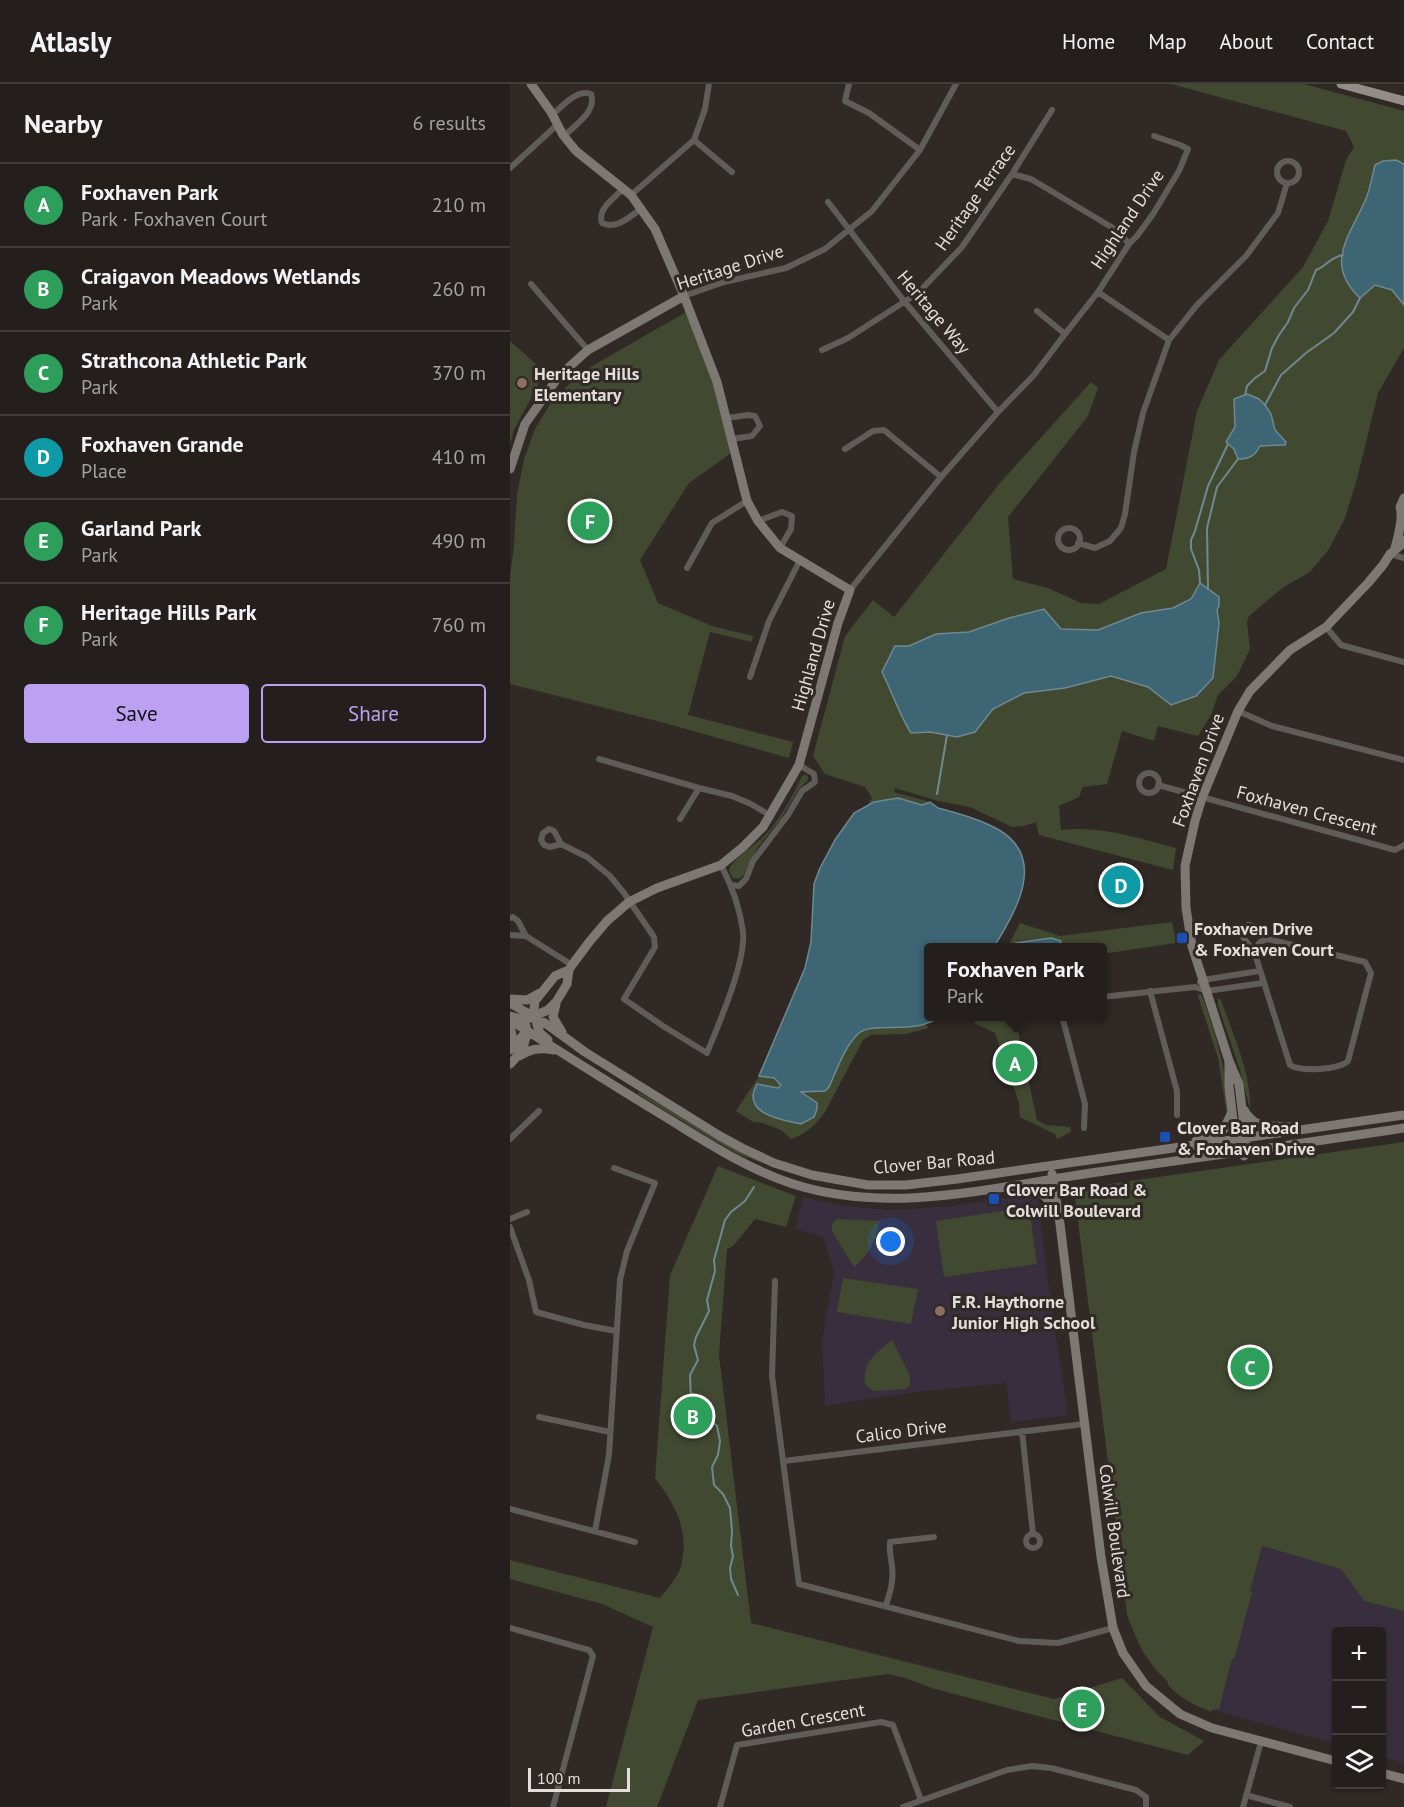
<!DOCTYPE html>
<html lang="en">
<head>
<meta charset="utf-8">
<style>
	:root { --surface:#241f1c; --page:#2c2725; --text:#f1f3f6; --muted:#a3a2a3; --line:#413d3b; --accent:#bca0f2 }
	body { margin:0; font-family:"PT Sans",sans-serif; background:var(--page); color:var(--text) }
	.controls { position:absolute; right:18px; bottom:18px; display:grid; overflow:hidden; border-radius:6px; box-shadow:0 2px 4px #0004 }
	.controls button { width:54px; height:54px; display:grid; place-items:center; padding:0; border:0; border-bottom:2px solid var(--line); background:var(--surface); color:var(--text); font:30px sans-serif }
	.scale { position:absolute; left:18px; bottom:15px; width:102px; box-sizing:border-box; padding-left:6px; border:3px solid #e3dedb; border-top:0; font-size:16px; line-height:21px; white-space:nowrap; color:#e3dedb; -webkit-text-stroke:4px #302925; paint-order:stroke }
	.you { position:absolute; left:381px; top:1158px; width:21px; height:21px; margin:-15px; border:4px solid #fff; border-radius:50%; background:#1a73e8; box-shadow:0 0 0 9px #1a73e833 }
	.badge { display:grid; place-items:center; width:39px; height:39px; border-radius:50%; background:var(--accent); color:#fff; font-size:20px; font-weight:700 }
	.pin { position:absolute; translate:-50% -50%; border:3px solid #fff; box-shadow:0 2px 6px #0006 }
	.popup { position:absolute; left:414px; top:859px; width:183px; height:78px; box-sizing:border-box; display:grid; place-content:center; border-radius:6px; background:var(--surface); filter:drop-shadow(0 2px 4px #0005); font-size:20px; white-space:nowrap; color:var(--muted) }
	.popup b { font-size:22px; color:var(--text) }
	.popup::after { content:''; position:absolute; left:50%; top:100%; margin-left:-12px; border:12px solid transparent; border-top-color:var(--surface) }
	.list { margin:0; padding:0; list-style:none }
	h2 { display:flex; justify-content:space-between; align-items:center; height:78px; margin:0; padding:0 24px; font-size:26px }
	h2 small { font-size:20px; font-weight:400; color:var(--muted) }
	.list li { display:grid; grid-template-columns:39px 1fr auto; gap:18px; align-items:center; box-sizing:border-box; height:84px; padding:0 24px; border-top:2px solid var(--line) }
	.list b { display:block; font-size:22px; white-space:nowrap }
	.list p { margin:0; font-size:20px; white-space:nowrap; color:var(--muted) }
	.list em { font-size:20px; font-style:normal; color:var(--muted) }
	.actions { display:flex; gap:12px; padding:18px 24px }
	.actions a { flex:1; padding:14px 0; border:2px solid var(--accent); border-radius:6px; text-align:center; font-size:21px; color:var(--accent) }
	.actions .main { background:var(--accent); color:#111 }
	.icon { flex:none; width:33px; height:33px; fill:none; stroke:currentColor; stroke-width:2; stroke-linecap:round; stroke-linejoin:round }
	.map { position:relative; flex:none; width:894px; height:1723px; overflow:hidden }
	header { display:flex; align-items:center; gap:36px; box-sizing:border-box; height:84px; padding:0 30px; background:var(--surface); border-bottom:2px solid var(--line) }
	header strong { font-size:28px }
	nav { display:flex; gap:33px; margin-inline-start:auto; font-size:21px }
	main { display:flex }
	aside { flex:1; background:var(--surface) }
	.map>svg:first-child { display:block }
</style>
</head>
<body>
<header>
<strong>Atlasly</strong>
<nav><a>Home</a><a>Map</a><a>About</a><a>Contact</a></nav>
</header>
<main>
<aside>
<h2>Nearby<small>6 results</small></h2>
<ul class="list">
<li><span class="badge" style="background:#2e9e5b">A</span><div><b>Foxhaven Park</b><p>Park · Foxhaven Court</p></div><em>210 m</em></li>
<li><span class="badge" style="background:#2e9e5b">B</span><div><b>Craigavon Meadows Wetlands</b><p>Park</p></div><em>260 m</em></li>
<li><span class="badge" style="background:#2e9e5b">C</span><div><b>Strathcona Athletic Park</b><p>Park</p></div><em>370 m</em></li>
<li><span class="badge" style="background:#0f9aa8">D</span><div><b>Foxhaven Grande</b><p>Place</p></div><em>410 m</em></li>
<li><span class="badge" style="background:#2e9e5b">E</span><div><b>Garland Park</b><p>Park</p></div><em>490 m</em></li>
<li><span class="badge" style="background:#2e9e5b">F</span><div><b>Heritage Hills Park</b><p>Park</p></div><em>760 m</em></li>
</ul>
<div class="actions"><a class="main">Save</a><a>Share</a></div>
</aside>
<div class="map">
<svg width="894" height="1723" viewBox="0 0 894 1723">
	<rect width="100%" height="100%" fill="#302925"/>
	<!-- education -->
	<path fill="#382e3e" d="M519,1111L528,1116L538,1198L558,1331L501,1338L496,1299L405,1308L315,1322L312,1257L324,1188L313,1153L285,1145L293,1113L334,1122L378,1126L442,1122Z
		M748,1461L831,1485L854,1517L894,1527V1679L872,1673V1548H826V1655L820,1658L702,1626Z"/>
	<!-- green -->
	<path fill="#424931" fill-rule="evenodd" d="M661,0H794L894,27V80L886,76L865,81L856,115L837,154L850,213L865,201L882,206L894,221V264L868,309L847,395L835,434L819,465L800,488L772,504L739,532L737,538L740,565L727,592L708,611L701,631L688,652L648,642L644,657L612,647L597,700L573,703L569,713L549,722L551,746C591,741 627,754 666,764L663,786L529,751L526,738L514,742L502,743L460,723L428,717L385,704L384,708L420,718L412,721C395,714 375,714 358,720L362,714L355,703L315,690L303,672L335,552L363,516L384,533L490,399L581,298L588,304L578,332L498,433L503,495L538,504L571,519L589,520L656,485L687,327L709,276L793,183L818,137L836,76L844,63L836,47ZM731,313L761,330L765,346L776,358L774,361L750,362L728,375L724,365L716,358L725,343L724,315ZM681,515L707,525L709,539L686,612L661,621L638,603L601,592L555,604L514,609L482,625L465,648L447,653L420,648L401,649C389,630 382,608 372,588L385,562H399L426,550L459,548L499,534L551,545L588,546L631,529L663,524Z
		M176,228L202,289L213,328L220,370L179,399L130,476L148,519L202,542L243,552L242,558L200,548L178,631L283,658L279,674L151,638L0,600V492L4,462L7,411L14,375L25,345L40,320L57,302L82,282Z
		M0,257L35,288L4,346L0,360Z
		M295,691L298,692V696L289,705L270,736L248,763L233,792L228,795L223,794L219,787C221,776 242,763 251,755C270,737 281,715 292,692Z
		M662,838L666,859L592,870V864L547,863L506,859L497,864L510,839L550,852Z
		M690,909L693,914C706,951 719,991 717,1031L708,974L688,912Z
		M708,914L711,916C722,948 742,991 740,1026L730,986L708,921Z
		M467,933H505L527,1036L536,1041L560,1043L561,1048L547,1055L545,1050L510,1033L509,1019L485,949L464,939Z
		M414,939L419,944L395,950L361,951L353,956L315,1028C306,1041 296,1050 281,1055L271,1046L253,1039L243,1038L226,1027L249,992C258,993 263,993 271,1001L268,1004L256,1002L271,1035L285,1038L304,1033L307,1025V1019L290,1008L315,1007L319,1003C327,986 340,946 362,944C381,942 395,946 414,939Z
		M129,1008L253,1078V1079L230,1071L203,1056L128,1010Z
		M894,1058V1527L854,1517L831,1485L752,1462L740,1507L742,1508L725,1573L721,1577L709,1625L702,1626L701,1628C684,1621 670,1614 658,1601V1598C635,1576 628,1560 617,1531L564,1105Z
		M208,1082L286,1112L276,1143L245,1135L223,1162L217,1165L209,1271L241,1539L544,1615L612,1594L650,1633L694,1657L678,1671L425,1605L395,1594L378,1590L188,1616L147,1723H96L143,1543L92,1520L0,1495V1476L150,1514C157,1505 168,1493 171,1482C180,1448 165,1420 145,1394L160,1191Z
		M519,1123L527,1180L434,1193L426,1137Z
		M327,1135L369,1137C367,1154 359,1172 344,1183L322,1147V1140Z
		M333,1194L408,1205L401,1240L327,1228Z
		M382,1256L400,1292V1301L396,1305L363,1307L355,1300C352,1279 367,1268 382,1256Z"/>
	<!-- water -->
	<path fill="#3d6574" stroke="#6f8993" stroke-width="1.5" d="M886,76L894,80V221L882,206L865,201L850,214C814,180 839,153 855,117C860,106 862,93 865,81L873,77Z
		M737,310L749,315L755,321L761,330L765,346L776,358L775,361L750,362C745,372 739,375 728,375L724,365L716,358L725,343L724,315Z
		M690,499L709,513V522L707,526L709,539L703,594L686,612L661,621L638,603L601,592L555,604L514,609L483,625L465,648L447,653L420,648L401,649C389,630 382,608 372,588L385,562H399L426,550L459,548L499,534L534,525L551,545L588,546L631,529L663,524L681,515Z
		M388,714L412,721L420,718L428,724C449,730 470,735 489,746C538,775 505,828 484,863L418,864V932L429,933C405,952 363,936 348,950C334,963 327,986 319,1003L315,1007L291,1008L307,1019V1025L304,1033L291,1040C273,1036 230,1030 247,1000L268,1004L271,1001L264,994L249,992L295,884L301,858L304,800L310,784L325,756L344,729L364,718Z
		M541,854L551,857L548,863H498L506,859Z"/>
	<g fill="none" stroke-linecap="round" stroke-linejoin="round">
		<!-- stream -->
		<path stroke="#6f8993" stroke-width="2" d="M735,311L737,302L745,294L755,287L762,264L769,251L778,238L784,224L798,206L806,186C817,182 820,173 833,171
			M755,321L771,291L796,269L824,249L843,228L850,214
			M690,499L689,486L681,465V456L685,447L698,402L718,360
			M698,505L697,444L707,403L728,375
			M427,710L437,651
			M228,1511L221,1495L220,1484L223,1472L221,1462L222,1447L220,1424L213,1410L204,1401L202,1383L208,1371L210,1357L207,1342L181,1316L180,1291L188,1276L184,1261L186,1253L199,1227L197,1216L205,1187L204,1176L215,1136L221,1128L235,1117L244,1103"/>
		<!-- street -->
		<path stroke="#605c5a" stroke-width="6" d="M339,0L335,17L359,29L410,66
			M42,31C53,22 66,5 81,10C87,28 65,41 54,52
			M184,56L222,88
			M767 88a11 11 0 1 1 22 0a11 11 0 1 1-22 0Z
			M0,84L47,41
			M502,90L521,95L608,147L619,160
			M113,105C104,114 87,125 92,139C107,146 119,133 132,124
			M121,111L184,56L195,25L199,0
			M318,118L394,217L488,328
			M21,200L78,266
			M588,208L659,256
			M174,212L214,198L276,184L315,165L362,127L410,66L446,0
			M527,227L555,250
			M312,266L338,254L408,209L452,163L502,90L542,26
			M217,334L238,331L245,332L250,342L242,352L222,355
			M335,365L363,347L374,346L431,393
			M248,437L272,428L282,432L281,445L270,464
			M548 455a11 11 0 1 1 22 0a11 11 0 1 1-22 0Z
			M568,459L585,464L600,457L611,444L615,430L624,368L633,329L659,256L687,221L736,172L768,129L777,99
			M880,470L894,474
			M177,484L202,439L237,417
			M340,506L431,393L488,328L524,291L555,250L588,208L619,160L627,152L643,130L669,87L678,65L670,61L644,52
			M816,543L831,561L894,578
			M240,593L259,537L290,476
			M728,627L762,642L894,676
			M89,675L189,704L222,712L241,720L261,732
			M629 699a10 10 0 1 1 20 0a10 10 0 1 1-20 0Z
			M648,701L885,766L894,761
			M170,735L189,704
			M39,745L44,747L51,760L40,763L34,761L31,756L33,749Z
			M51,760L77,773L100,792L114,809L144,853L145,863L114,915L153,942L197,969C209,939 236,878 233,848C230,824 222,802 211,781
			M221,801L229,802L236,795L243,777L278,731L292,707L305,698L304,690L289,681
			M0,834L3,833L8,837L16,852L0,851
			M16,852L62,881
			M744,867L780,981C791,988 828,986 838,977L861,889L855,878L757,855L744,842L738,841L734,846L732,852L744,867L750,858L757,855
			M690,898L693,896L749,887
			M640,907L667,1007V1031
			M592,913L685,903L697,907L753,899
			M552,932L575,1020L574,1044
			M0,1055L29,1027
			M0,1135L17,1128
			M0,1143L19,1196L26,1228L74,1241L106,1247
			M265,1197L262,1292L289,1500L509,1557L548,1559L603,1544
			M29,1333L100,1348
			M512,1347L523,1450
			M274,1377L574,1340
			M0,1425L125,1458
			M85,1447L99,1371L110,1196L117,1167L145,1099L104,1084
			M516 1457a7 7 0 1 1 14 0a7 7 0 1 1-14 0Z
			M376,1521C380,1509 384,1496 382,1482C381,1474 379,1467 380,1458L424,1453
			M0,1544L75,1565L79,1566L83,1572L43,1723
			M736,1711L780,1723
			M210,1723L227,1661L371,1638L383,1641L411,1716
			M393,1723L497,1686L522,1682L541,1684L626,1706L636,1713V1723
			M733,1723L751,1658"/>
		<!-- secondary -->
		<path stroke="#7d7874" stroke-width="9" d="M0,385L15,340L49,292L78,266L174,212
			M885,464C888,452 894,434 890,423L894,414
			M0,915L17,916L30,909
			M0,919L38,941L75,968L210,1052L232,1064L264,1079L302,1091L358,1101H396L447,1095L894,1031
			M46,920L43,933L52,948
			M0,932L15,936L38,926L46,918L57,900L59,886L62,881L80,857L97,837L119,818L147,804L211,781L233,763L253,743L289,681L328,539L340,506L270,464L248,437L237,417L207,298L174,212L145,145L121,111L66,67L53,51L41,28L21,0
			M0,936C52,969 104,1002 157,1034C198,1059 237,1085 283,1100C384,1132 487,1102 588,1088C690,1073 792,1060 894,1044
			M0,942L2,951L0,958
			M38,956L30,949L27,941L24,925L25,917L45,892L59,886
			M0,966L15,949
			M9,972C21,965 30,963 44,966
			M719,977V1002L726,1061
			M0,980C11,969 18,958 16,942
			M734,1026C746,1046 758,1041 780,1043
			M686,1057L714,1045L722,1028
			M734,1072L737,1067L729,1000L719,977L682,862L676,824L675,782L685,737L692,714L728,627L740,607L780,566L816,543L858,499L873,481L880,470L891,461L894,456
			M542,1090L550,1140L591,1473L603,1544L613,1569L636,1602L670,1630L702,1644L826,1677
			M498,1106C523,1105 533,1102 545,1128
			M872,1689L894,1695"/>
		<!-- primary -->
		<path stroke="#938d88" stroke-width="9" d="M831,0L894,17"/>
	</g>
	<!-- markers -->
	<g fill="#8d6e63" stroke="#302925" stroke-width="2">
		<circle cx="12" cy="299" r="6"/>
		<circle cx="430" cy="1227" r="6"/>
	</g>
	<g fill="#1a4fb4" stroke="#302925" stroke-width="2">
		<rect x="666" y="848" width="12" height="12" rx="3"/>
		<rect x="649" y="1047" width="12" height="12" rx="3"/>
		<rect x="478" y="1109" width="12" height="12" rx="3"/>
	</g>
	<g text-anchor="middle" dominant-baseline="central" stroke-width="6" stroke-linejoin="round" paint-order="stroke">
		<!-- street labels -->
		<g font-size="18" fill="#e3dedb" stroke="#302925">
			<text transform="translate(465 113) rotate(-55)">Heritage Terrace</text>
			<text transform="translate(617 135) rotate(-56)">Highland Drive</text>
			<text transform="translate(220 183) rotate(-18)">Heritage Drive</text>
			<text transform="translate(424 228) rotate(50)">Heritage Way</text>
			<text transform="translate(303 571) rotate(-74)">Highland Drive</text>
			<text transform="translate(688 686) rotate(-70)">Foxhaven Drive</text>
			<text transform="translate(797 726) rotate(15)">Foxhaven Crescent</text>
			<text transform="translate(424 1078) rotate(-5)">Clover Bar Road</text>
			<text transform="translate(391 1347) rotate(-7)">Calico Drive</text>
			<text transform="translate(605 1447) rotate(82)">Colwill Boulevard</text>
			<text transform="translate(293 1636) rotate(-10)">Garden Crescent</text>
		</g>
		<!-- poi labels -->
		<g font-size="18" font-weight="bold" fill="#e3dedb" stroke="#302925" text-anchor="start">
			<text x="24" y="289">Heritage Hills<tspan x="24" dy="21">Elementary</tspan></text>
			<text x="684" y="844">Foxhaven Drive<tspan x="684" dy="21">&amp; Foxhaven Court</tspan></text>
			<text x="667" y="1043">Clover Bar Road<tspan x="667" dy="21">&amp; Foxhaven Drive</tspan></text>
			<text x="496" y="1105">Clover Bar Road &amp;<tspan x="496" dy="21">Colwill Boulevard</tspan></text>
			<text x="442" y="1217">F.R. Haythorne<tspan x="442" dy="21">Junior High School</tspan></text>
		</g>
	</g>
</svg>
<div class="controls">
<button>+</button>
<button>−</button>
<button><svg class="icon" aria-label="layers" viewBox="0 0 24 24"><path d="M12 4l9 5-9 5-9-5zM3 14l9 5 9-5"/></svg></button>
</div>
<div class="scale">100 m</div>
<div class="you"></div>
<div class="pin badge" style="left:505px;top:979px;background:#2e9e5b">A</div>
<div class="popup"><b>Foxhaven Park</b>Park</div>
<div class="pin badge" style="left:183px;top:1332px;background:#2e9e5b">B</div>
<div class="pin badge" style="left:740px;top:1283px;background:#2e9e5b">C</div>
<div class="pin badge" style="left:611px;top:801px;background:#0f9aa8">D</div>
<div class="pin badge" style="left:572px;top:1625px;background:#2e9e5b">E</div>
<div class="pin badge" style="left:80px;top:437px;background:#2e9e5b">F</div>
</div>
</main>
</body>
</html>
